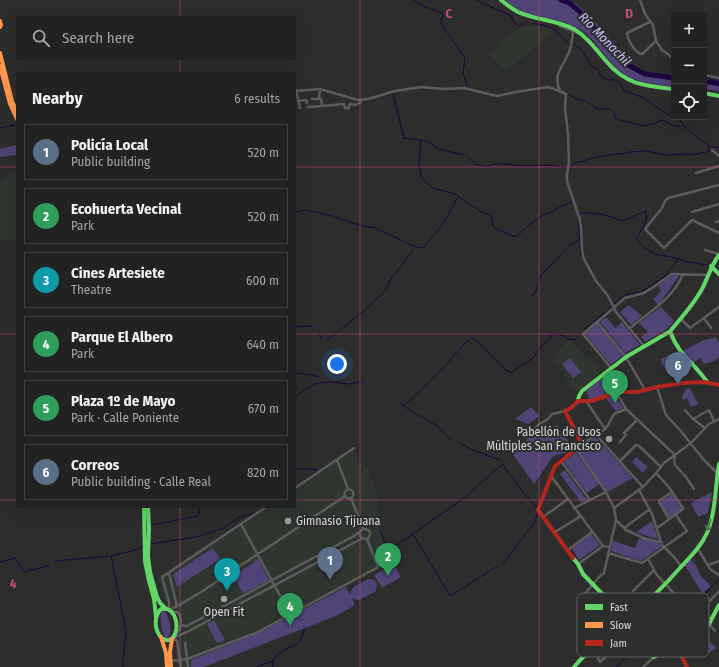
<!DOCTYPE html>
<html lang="en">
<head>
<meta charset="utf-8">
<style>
	:root { --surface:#212221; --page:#2d2f2e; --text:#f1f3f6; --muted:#a2a4a5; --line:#3e3f3f; --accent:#9c9d9c }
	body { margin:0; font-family:"Fira Sans Condensed",sans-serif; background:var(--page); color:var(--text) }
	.controls { position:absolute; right:12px; top:12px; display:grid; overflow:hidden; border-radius:0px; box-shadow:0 4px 16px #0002 }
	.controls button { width:36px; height:36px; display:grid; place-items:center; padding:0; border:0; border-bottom:1px solid var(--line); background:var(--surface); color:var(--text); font:20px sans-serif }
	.you { position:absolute; left:337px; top:364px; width:14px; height:14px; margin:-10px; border:3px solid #fff; border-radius:50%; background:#1a73e8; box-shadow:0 0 0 6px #1a73e833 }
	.badge { display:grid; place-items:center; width:26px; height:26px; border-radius:50%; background:var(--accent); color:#fff; font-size:13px; font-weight:700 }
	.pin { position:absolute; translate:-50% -33px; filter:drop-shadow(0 1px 2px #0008) }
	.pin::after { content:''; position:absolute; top:21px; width:14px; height:12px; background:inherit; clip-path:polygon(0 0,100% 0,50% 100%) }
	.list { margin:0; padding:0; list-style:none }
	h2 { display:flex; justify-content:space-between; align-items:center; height:52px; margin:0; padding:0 16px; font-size:17px }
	h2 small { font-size:13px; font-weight:400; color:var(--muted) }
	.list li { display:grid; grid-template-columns:26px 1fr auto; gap:12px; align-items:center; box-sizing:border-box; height:56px; margin:0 8px 8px; padding:0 8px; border:1px solid var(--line); border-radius:0px }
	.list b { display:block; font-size:15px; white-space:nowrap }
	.list p { margin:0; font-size:13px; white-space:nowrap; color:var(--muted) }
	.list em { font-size:13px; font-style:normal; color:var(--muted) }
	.icon { flex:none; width:22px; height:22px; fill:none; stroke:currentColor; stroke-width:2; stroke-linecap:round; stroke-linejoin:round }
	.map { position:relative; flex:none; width:719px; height:667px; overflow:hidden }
	.search { position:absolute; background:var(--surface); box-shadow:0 4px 16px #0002; left:16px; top:16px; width:280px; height:44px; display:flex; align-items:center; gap:10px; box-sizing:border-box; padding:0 14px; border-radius:0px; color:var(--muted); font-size:15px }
	.panel { position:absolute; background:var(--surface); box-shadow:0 4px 16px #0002; left:16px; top:72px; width:280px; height:436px; border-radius:0px }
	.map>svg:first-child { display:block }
</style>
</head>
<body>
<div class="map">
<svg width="719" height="667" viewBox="0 0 719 667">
	<rect width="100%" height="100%" fill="#2c2d2c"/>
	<!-- built -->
	<path fill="#2f3630" d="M532,25L551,29L554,33L505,72L489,53L498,48L500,41L517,29Z
		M12,172L17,173V239L0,240V181H3Z
		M569,340H571L588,360L592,358L602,370L599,373L600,375L577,393H575L568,383L560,367L555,362V355L557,351Z
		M354,449L361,463L367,467L377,493L379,530L387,551L394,562L256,634L191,660V667H177L175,647H177L183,624L180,613L169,609L168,601L165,602L158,577L265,507H295V487Z"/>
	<!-- green -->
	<path fill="#504376" d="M505,0H568L577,4L607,34L630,64L650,73L674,76V87C658,84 634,83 621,72C604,59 596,37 576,27C570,25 564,22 559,21C550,18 541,17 532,15C524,13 511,6 505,0Z
		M706,79H711L719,83V91L704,89V81H705Z
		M17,145V155L0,157V149Z
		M671,276H679L662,300L658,305L653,299L658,295V294L661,291L658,286Z
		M629,305L642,316L631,325L620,312Z
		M661,307L674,321L666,330L645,342L641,337L648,332L639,323Z
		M606,317L615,328L622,322L640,345L625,353L600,322Z
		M597,324L623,355L611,365L585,334Z
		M715,337L719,343V357L714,361L704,364L700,358L693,363L683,351L702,341Z
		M678,351L686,360L683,366C674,368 661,374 661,359Z
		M570,358L581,372L573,378L562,364Z
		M605,376L613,392L590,400L586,391Z
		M690,388L698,404L691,407L687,398L683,400L682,398L685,390Z
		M615,395L623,408L616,411L606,398Z
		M531,407L540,416L528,424L515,419Z
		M557,425L573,448L565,453L553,456L534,484L512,453L523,444L535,429L540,436Z
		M595,437L633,478L609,491H606L578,450Z
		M576,452L599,484L587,493L564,462Z
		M636,457L648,467L643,473L632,462Z
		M565,470L587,500L581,502L560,474Z
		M712,492L708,513L698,517L691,503Z
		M672,494L681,508V510L671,517H669L660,502Z
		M652,521L658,539L647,536L636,532Z
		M591,534L600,545L579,560L572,549Z
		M639,538L659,543L661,547L641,561L611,551L613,541L635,548Z
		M213,548L220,559L177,587L173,574Z
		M258,559L269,580L243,594L234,576Z
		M690,559L695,564L701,576L711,586L703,593C695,584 692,575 685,566Z
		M394,564L401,577L382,588L374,575Z
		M368,579C373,579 376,580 377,585L376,591L359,600H356L352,598L355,605L336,616L204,667H191V660L256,634L346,587L350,595C351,586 361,583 368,579Z
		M163,611L165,612C170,619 173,631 168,638L165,637C161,629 160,621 161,613Z
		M214,620L225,640L217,643L207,624Z
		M707,639L711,642L709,644L712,643L716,648L705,656L697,645Z"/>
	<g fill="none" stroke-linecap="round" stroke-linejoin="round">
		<!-- stream -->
		<path stroke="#1e0440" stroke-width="1" d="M414,0L424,7L442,13L443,14L441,22
			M476,0L511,16L515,24L520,26L526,22
			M441,23L464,57L465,60L463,72L467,86
			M533,23L546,26L554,29L568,43
			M573,44L581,49L591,65L597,69L602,77L604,78L607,80C615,79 621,80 623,90L644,98L656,107L682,122L683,124
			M705,76L719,83
			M393,94L404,138L421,140L419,164L421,176L427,184L434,188L457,195L463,200L480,211L490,215L492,218L493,227L512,236H517L531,223L546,214L573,201
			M569,95L577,99L586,101L598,109H610L614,113L615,118L627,122
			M628,122L642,126L656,123L659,121L663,120L674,126H685L694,135L711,147H719
			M0,128L15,125
			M421,140L427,141L439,149L463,155
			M467,156L474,163L485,167L494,164H503L510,165L527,166L553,165L566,168
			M570,167L574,164L592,158L615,154H623L630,152L647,151L664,155L698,154L706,152L710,150L708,146
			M295,212L306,210L314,212
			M316,212L331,216
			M579,213H588L600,214L616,218L619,220L622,221L646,211C648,221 642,231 636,238L642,246L654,254L676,258L687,262L708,265
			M333,217L364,226L375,228L416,247L423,248C438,233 449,215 458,196
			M578,217L581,255
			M532,297L537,288L541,275L569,246L580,239
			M614,304L623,296L629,294L641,292L664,277L677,261V259
			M295,327L308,326H313
			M583,330L612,307
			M318,332L322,339
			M471,338L477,341L485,348L492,357L507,371L512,372L532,359L543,344L550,338L552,334L556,333L566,337L567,339L574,340L581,333
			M327,340L345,326L372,304L374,300L381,296L389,285L388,283L413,250
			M295,373L312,375L319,377
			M322,383L329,382L349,384L362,381
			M295,396L317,383H320
			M400,404L437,426L451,439
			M403,406C427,386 448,363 468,340
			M458,442L473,450L500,460
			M503,464L508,473L512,477L521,490L537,507L540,500
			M554,465L563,456
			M295,469H311L317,470
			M261,508V507
			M152,525L198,516L199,515V507
			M380,530L388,551L463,499L501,465
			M413,534L450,596L473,582V581
			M151,544L196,537L223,528L238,518L254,513
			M111,556L126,631L123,660V667
			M55,561L111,556L139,549L143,545
			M0,562L15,558L24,572L48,566
			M503,564L534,523C536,518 539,514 536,510
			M475,580L498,566
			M654,653L661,645L690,631L695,626L696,623L695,617L699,604L698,599L701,596L706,593L719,579
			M273,660V667
			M257,667L272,661L279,653L296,644L300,641L301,637L304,632V629
			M616,667L630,654L635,652L650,656"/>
		<!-- river -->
		<path stroke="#1e0440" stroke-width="5" d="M561,0L568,2L578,10L628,65L645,74L674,78
			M704,82H711L719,84"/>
		<!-- street -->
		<path stroke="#5c5c5c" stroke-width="2.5" d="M640,0L645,14L653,25L656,41L662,50L674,59
			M650,22L627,33C627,38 634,51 639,53C640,54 641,54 642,54L656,41
			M560,26L573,31V33C572,39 572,46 569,52C564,66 552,74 560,91
			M704,75L719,78
			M296,90L300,108
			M295,91L320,89L358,100L368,99L395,91L421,87L444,89L464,88L497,96L516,92L548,87L557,90L566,94L565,108L568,134L569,163L567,174V181L579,217L581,227L582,250L584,259L596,281L608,296L616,312L644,346
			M319,99L320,89
			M298,101L306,100L307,103
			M322,106L344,104L345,108H349V105L350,104L356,105L361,102V100
			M308,107L322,106L321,99H312
			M712,150L719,156
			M696,173L719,166
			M719,185L668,198L665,201L662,208L645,229L664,248L692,220L719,233
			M692,212L719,204
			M716,222L719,221
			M705,250L719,254
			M704,318L711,328
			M681,319L690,328L719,307
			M597,322L626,357L645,390
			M630,328C649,312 673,299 683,274
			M611,368L583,334L625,298L644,293L655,286L672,274L708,275
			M605,373L626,409L675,455L674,461L675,465L686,477L694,489
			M657,387L666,415L680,430L703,459L717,473
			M586,401L605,429
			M685,410L693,419
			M705,428L693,419L709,410L714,421
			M533,431L538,425L548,419L552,414L565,411
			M596,435L643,487
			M620,442L626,435L624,433L637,420
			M582,444L605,429L608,425L614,414L626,409
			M576,449L606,492L614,508L616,520L604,573L599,577L583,596C579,608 601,625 609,634
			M337,460L348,489
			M561,461L590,500
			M620,461L636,445H638L661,467
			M656,473L668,486L683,508V509L657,528
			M551,476L603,546
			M295,488L354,448
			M344.5 494a4.5 4.5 0 1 1 9 0a4.5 4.5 0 1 1-9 0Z
			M639,490L652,514L662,545L674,557L681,566
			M351,498L363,529
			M574,508L606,492
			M614,508L643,487L656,473L664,463L691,443L709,424L719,419
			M543,517L568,499
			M669,519L659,502L660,500L672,492
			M616,520L626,530L646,539L661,542
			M241,524L290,614
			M624,528L650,509
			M360 534a5 5 0 1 1 10 0a5 5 0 1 1-10 0Z
			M555,532L581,516
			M698,549L710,569L719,575
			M568,550L592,532
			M608,553L642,563L687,531L676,515
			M648,559L657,575L671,590L678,599L681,606L680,620L683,621
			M578,564L603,546L610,547
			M708,565L719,561
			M169,573L176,602V607
			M633,591L654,570
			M615,608L629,596
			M167,609L169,606V602L162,577L266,507
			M169,610L181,604L201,592L345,496
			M171,612H177L180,615C181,621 182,626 179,631L176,632
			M711,620L704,613L706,605L719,591
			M709,624L715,631
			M181,625L186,626H187L354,536L361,531
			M175,637L187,632L363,538
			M174,639L177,641L181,667
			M185,643L188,667
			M593,647L600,662L610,653
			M171,661L187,659L256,633L378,567L367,539
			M643,667L654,657"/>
		<!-- fast -->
		<path stroke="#63d668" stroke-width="4" d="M501,0C507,5 512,9 518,12C536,20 556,20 574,29C587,37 596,49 606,61C626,85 645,86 674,89
			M704,93L719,96
			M711,266L719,274
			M671,330C682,317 694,304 702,289C708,278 711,265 719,255
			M671,333C677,353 696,365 707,382
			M578,401L579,396L582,391L626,357L669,332
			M144,507L145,561L149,581L154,599L156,617
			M148,507L149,529L148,556L150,572L157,597L160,603L166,609
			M573,558L578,564L583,574L627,620L645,649L654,657L701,633L709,624L719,605
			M161,609C162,609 167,609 167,609C183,615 177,649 162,638C158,635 157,631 156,627C155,620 156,614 161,609Z
			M574,667C591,647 611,632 631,616C648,602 664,586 679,569C689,558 701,547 707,533C716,512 715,487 719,464"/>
		<!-- slow -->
		<path stroke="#ff974d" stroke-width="4" d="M0,21L1,25L0,27
			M0,53L12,101L17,112
			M0,66L10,104L17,119
			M161,637L166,653L167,667
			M171,667L170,652L172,639"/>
		<!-- jam -->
		<path stroke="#b3261e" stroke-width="4" d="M578,401H591L619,392H637L657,387L682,383L704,382L719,385
			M573,558L538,510L555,466L582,444L565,411L571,408L578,401
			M676,646L687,667"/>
	</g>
	<!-- one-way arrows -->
	<defs><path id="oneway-shaft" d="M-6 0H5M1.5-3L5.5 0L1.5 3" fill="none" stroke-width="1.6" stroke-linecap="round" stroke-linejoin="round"/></defs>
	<use stroke="#447a47" href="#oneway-shaft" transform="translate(709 525) rotate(108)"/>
	<!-- grid -->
	<path fill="none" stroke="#c8487a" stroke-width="1" stroke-opacity="0.55" d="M180,0V17M360,0V667M539,0V667M180,59V73M0,167H17M295,167H719M0,334H17M295,334H719M0,500H17M295,500H719M180,507V667"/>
	<!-- markers -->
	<g fill="#9c9d9c" stroke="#2b2e2c" stroke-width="1.5">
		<circle cx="609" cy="439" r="4"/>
		<circle cx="288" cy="521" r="4"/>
		<circle cx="224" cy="599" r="4"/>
	</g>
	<g text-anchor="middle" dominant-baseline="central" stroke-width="4" stroke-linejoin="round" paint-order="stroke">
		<!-- poi labels -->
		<g font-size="12" fill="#d8dad8" stroke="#2b2e2c" text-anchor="end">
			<text x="601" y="432">Pabellón de Usos<tspan x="601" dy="14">Múltiples San Francisco</tspan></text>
			<text x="296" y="521" text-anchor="start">Gimnasio Tijuana</text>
			<text x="224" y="612" text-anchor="middle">Open Fit</text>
		</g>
		<!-- water labels -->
		<g font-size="13" font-style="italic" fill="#ccbefb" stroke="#2b2e2c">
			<text transform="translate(605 39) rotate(46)">Río Monachil</text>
		</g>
	</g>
	<!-- legend -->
	<rect x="577" y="593" width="132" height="64" rx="6" fill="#2b2e2c" stroke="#5f6260" stroke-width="1"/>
	<rect x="585" y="604" width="18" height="6" fill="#63d668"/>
	<rect x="585" y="622" width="18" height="6" fill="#ff974d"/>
	<rect x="585" y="640" width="18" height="6" fill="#b3261e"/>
	<g font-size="11" fill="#d8dad8">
		<text x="610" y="611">Fast</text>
		<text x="610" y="629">Slow</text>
		<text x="610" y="647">Jam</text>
	</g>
	<g font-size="13" text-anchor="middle" font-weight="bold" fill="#c8487a" stroke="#2b2e2c" stroke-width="4" stroke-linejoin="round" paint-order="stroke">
		<text x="449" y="18">C</text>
		<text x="629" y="18">D</text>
		<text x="13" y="588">4</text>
	</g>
</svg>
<div class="controls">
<button>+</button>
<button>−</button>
<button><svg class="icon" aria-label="locate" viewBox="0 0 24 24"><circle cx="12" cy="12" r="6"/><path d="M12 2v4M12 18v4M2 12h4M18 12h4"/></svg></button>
</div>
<div class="you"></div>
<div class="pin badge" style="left:330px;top:580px;background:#5c6f8a">1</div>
<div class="pin badge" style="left:388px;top:576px;background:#2e9e5b">2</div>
<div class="pin badge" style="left:227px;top:591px;background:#0f9aa8">3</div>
<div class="pin badge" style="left:290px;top:626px;background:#2e9e5b">4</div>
<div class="pin badge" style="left:615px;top:403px;background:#2e9e5b">5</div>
<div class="pin badge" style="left:678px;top:385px;background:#5c6f8a">6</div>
<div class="search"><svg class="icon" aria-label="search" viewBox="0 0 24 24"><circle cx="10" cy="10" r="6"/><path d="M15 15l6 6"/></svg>Search here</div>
<section class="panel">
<h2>Nearby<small>6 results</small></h2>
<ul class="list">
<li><span class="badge" style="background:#5c6f8a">1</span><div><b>Policía Local</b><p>Public building</p></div><em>520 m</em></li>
<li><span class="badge" style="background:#2e9e5b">2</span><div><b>Ecohuerta Vecinal</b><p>Park</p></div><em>520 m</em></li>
<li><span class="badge" style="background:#0f9aa8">3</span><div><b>Cines Artesiete</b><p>Theatre</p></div><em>600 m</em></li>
<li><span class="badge" style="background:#2e9e5b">4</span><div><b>Parque El Albero</b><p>Park</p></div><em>640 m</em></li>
<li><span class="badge" style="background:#2e9e5b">5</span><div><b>Plaza 1º de Mayo</b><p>Park · Calle Poniente</p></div><em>670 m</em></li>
<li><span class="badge" style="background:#5c6f8a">6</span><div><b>Correos</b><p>Public building · Calle Real</p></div><em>820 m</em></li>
</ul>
</section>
</div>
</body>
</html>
